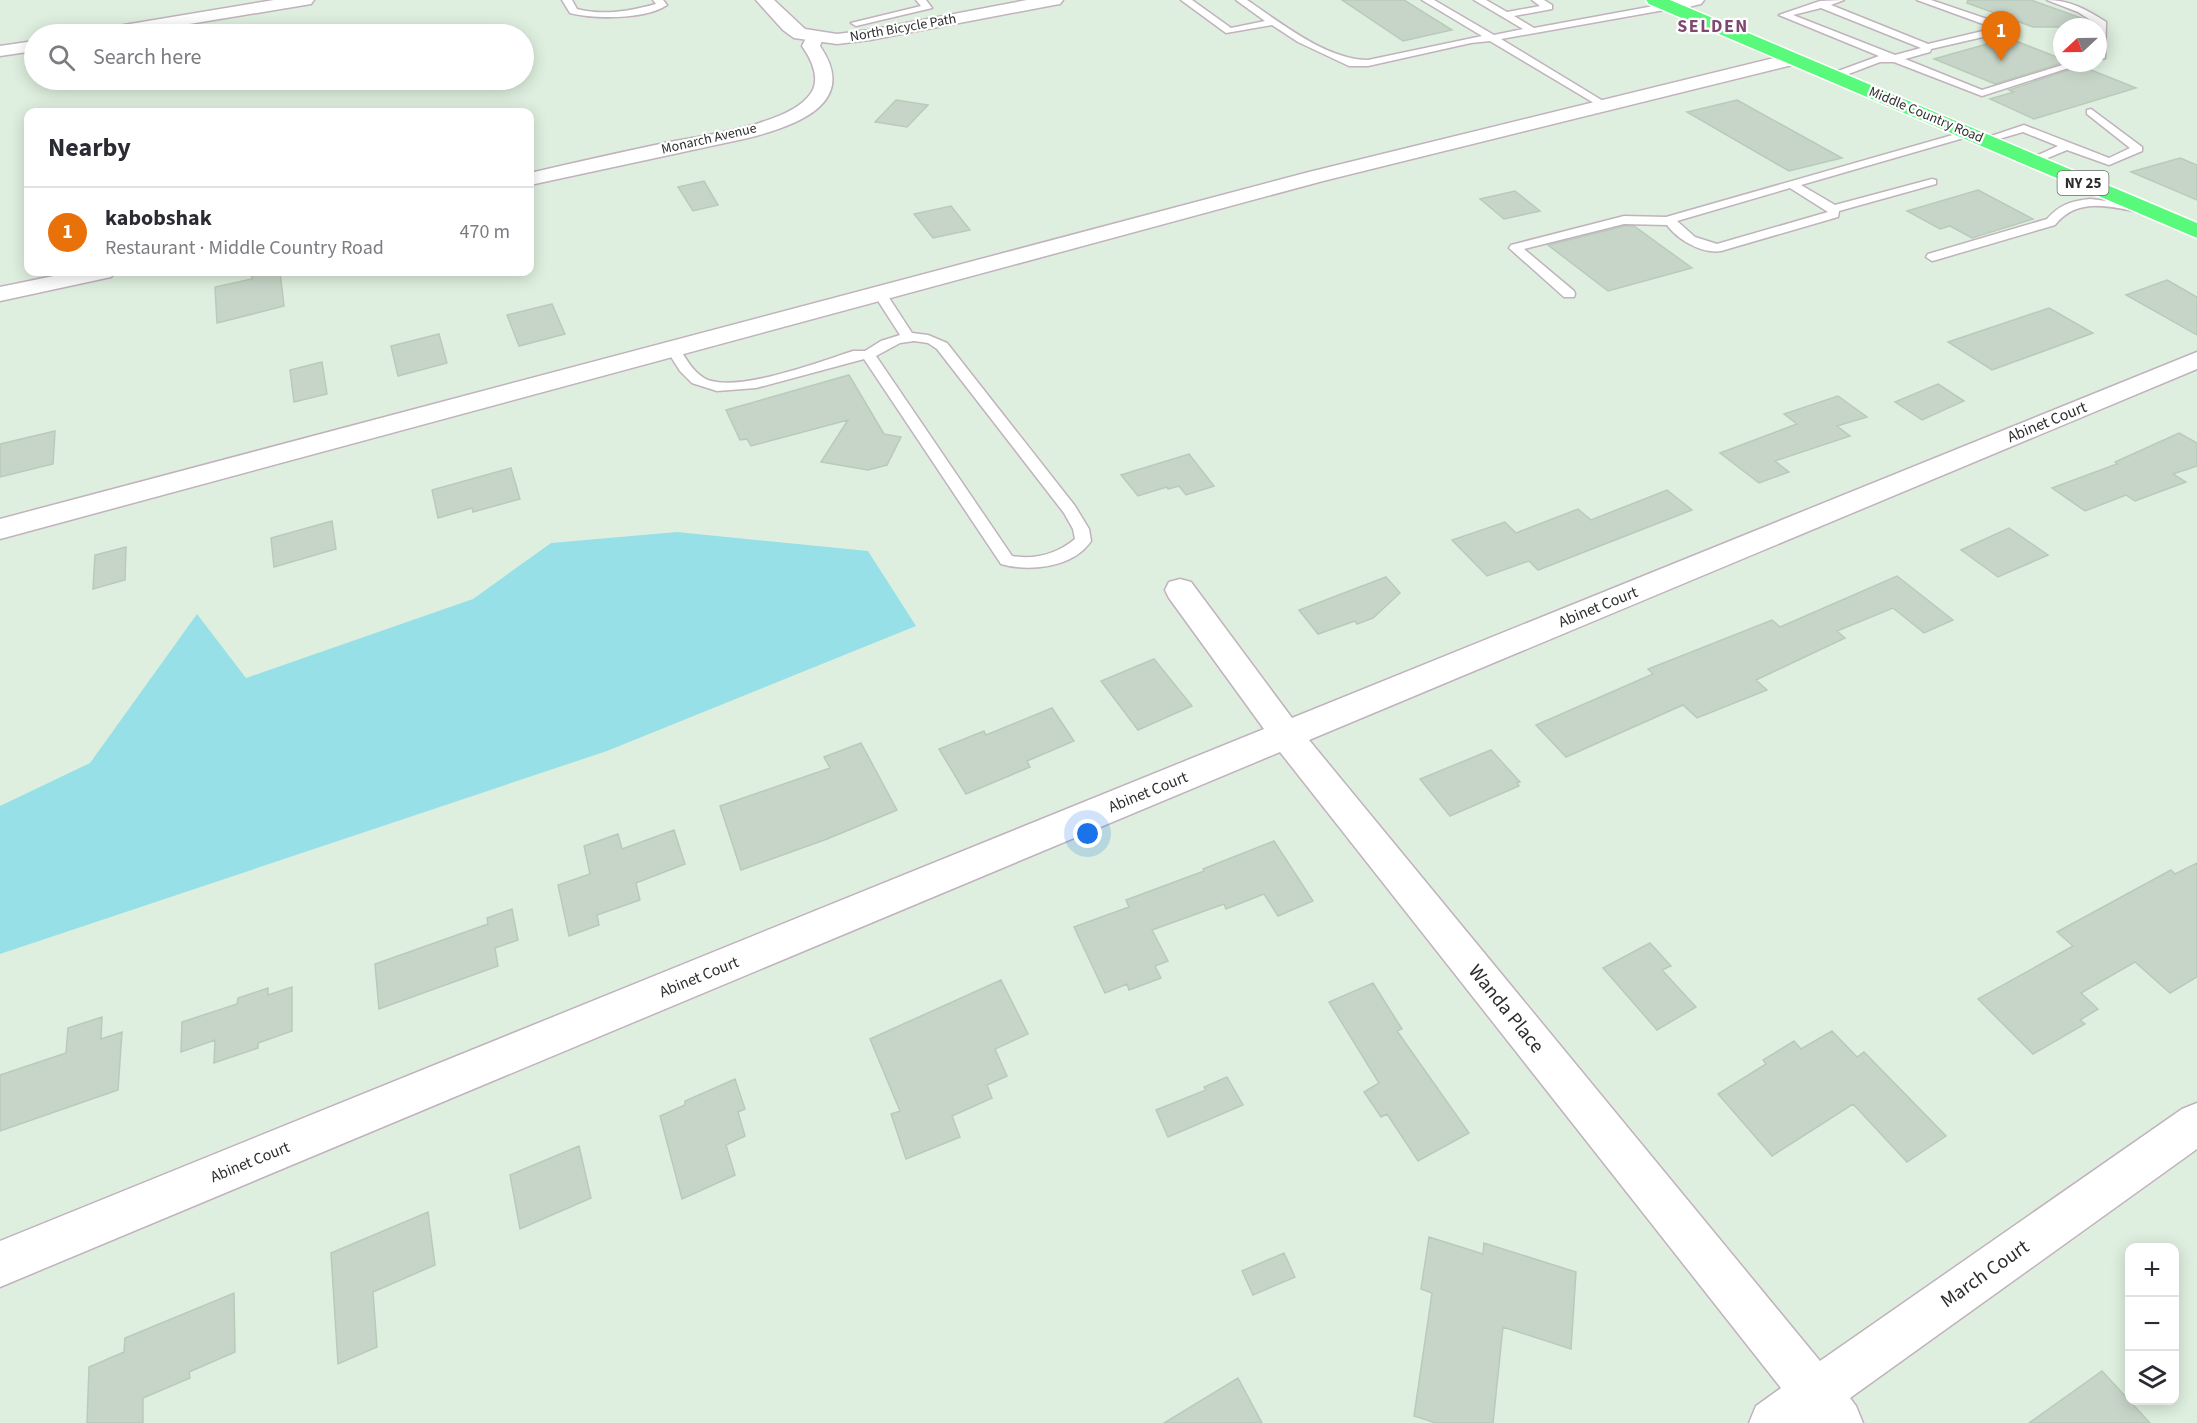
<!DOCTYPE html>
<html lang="en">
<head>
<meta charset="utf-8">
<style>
	:root { --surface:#fff; --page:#f7f7f7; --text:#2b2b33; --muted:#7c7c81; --line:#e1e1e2; --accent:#1a73e8 }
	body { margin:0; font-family:"Source Sans 3",sans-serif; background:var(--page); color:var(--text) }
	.controls { position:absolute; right:18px; bottom:18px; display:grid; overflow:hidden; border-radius:12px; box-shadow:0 3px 15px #0003 }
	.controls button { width:54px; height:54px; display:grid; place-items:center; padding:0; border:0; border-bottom:2px solid var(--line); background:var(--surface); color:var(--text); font:30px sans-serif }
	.compass { position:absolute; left:2053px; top:18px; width:54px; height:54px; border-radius:50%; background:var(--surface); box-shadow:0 3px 15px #0003; rotate:248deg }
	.you { position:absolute; left:1088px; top:834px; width:21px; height:21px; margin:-15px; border:4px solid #fff; border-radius:50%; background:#1a73e8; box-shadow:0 0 0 9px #1a73e833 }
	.badge { display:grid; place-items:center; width:39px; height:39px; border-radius:50%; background:var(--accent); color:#fff; font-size:20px; font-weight:700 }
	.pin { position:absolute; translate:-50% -50px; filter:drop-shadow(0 2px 3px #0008) }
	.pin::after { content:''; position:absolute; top:32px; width:21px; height:18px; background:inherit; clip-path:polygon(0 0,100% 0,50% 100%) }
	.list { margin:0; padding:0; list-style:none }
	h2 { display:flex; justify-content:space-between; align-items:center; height:78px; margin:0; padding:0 24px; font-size:26px }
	h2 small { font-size:20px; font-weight:400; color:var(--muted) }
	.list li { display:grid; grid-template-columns:39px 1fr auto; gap:18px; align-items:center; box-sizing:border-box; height:90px; padding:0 24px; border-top:2px solid var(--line) }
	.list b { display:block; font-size:22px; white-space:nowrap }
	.list p { margin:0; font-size:20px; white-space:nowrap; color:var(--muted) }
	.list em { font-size:20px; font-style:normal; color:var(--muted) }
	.icon { flex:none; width:33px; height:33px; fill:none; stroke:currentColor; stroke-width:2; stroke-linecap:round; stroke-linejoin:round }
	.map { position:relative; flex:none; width:2197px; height:1423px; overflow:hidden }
	.search { position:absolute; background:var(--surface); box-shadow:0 3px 15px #0003; left:24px; top:24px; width:510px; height:66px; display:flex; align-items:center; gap:15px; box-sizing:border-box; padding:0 21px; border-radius:33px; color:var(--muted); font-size:22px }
	.panel { position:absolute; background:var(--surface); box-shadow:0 3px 15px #0003; left:24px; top:108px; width:510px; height:168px; border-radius:12px }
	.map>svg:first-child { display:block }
</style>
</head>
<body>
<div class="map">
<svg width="2197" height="1423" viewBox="0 0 2197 1423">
	<rect width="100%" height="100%" fill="#deefdf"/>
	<!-- green -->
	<path fill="#98e0e8" d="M677,532L868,551L916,626L607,751L0,954V806L90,763L197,614L246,678L473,599L551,543Z"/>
	<!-- building -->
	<path fill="#c7d5c8" stroke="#b8cbb9" stroke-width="1.5" d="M1342,0H1404L1452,30L1403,41Z
		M1968,0H2031L2084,19L2096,27H2033L1967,3Z
		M2008,38L2062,59V63L1995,84L1934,59Z
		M2081,66L2136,88L2034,119L1990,99L2014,92L2009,90Z
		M896,100L928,105L907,127L875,122Z
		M1737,100L1842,158L1789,171L1687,112Z
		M2180,158L2197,165V200L2131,172Z
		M704,181L718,205L693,211L678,187Z
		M1978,190L2033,219L1972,238L1950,226L1940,229L1907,211Z
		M1515,191L1540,211L1504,219L1480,199Z
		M951,206L970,230L933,238L914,214Z
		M1624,226H1634L1692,268L1608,291L1548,245Z
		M251,272H280L284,306L217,323L215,287L252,279Z
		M2167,280L2197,297V335L2126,295Z
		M552,304L565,334L519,346L507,315Z
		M2049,308L2093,333L1992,370L1948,342Z
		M439,334L447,363L398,376L391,346Z
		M322,362L327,394L294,402L290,370Z
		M849,375L884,434L901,437L887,465L868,470L821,462L848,420L751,446L747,439L740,440L726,410Z
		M1938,384L1964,401L1922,420L1895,402Z
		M1838,396L1867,417L1837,426L1850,436L1775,461L1789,472L1759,483L1720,453L1797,424L1784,414Z
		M55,431L53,464L0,477V444Z
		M2179,433L2197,443V466L2173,474L2186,482L2135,501L2126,495L2085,511L2052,488L2117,464L2115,462Z
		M1189,454L1214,486L1186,495L1179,486L1168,489L1167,487L1138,496L1121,475Z
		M511,468L520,499L473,512L472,508L438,518L432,490Z
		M1667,490L1692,510L1538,570L1529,561L1487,576L1452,540L1505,522L1516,533L1578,509L1591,520Z
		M332,521L336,549L274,567L271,538Z
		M2009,528L2048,555L1998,577L1961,550Z
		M126,547L125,580L93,589L95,555Z
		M1897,576L1953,620L1924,633L1893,608L1837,631L1845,638L1756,680L1767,690L1697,718L1683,705L1566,757L1536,725L1653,674L1648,669L1772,620L1780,627Z
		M1386,577L1400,593L1373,618L1357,624L1355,621L1318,634L1299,610Z
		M1154,659L1192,706L1138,730L1101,681Z
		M1052,708L1074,741L1027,761L1030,767L966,794L939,749L984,731L986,735Z
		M861,743L897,810L827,839L741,870L720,806L830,768L824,757Z
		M1491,750L1520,782L1517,783L1519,786L1450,816L1420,779Z
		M674,830L685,864L636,883L640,900L597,915L599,925L569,936L558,885L590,874L584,846L618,834L622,849Z
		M1274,841L1313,901L1278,916L1264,894L1226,909L1224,904L1152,930L1168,961L1155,966L1161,978L1129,990L1127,984L1105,993L1074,927L1129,907L1126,900L1204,871L1203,869Z
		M2197,863V977L2170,993L2135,962L2081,993L2098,1009L2080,1020L2085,1024L2033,1054L1978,999L2073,946L2057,932L2171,870L2175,874Z
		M512,909L518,940L495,948L498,966L379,1009L375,964L488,924L487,918Z
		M1650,943L1671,966L1662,970L1696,1007L1657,1030L1603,968Z
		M1001,980L1028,1034L995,1049L1007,1076L987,1085L992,1098L952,1116L960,1137L906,1159L891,1114L900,1111L870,1039Z
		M1373,983L1402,1029L1397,1031L1469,1133L1418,1161L1387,1114L1381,1117L1364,1092L1379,1083L1329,1002Z
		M292,987V1031L258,1043V1048L214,1063L215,1040L181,1052L182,1022L237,1004L238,998L268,988V995Z
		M102,1017L101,1039L122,1032L118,1090L0,1131V1075L66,1053L68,1028Z
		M1832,1031L1857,1057L1864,1052L1946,1136L1907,1162L1853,1104L1772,1156L1718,1094L1766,1064L1763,1060L1794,1041L1801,1049Z
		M1227,1077L1243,1105L1168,1137L1156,1110L1206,1090L1204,1087Z
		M735,1079L745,1109L738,1112L745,1136L726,1145L735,1175L682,1199L660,1116L685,1105V1101Z
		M579,1146L591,1198L520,1229L510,1175Z
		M428,1212L435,1265L373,1292L377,1347L338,1364L331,1253Z
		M1429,1237L1483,1254L1484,1243L1576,1272L1571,1349L1503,1327L1493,1423H1436L1414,1416L1432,1293L1421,1289Z
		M1284,1253L1295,1277L1253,1295L1242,1271Z
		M234,1293L235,1352L189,1372L190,1378L143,1398V1423H87L89,1367L124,1352L125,1338Z
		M2102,1371L2150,1423H2029Z
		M1238,1378L1262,1423H1164Z"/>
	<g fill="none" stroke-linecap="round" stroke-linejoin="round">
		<!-- lane casing -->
		<g stroke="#c1b2bd" stroke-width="3">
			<path id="lane" d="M562,0H572L577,9C603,16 630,11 656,4L653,0H663L667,5C645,20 594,19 570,13Z
				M916,0H926L932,8L856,26L851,23L921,6Z
				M1181,0H1192L1231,28L1265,21L1236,0H1247C1281,23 1327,60 1368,60L1482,36L1422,0H1434L1494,35L1523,29L1474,0H1486L1507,12L1540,6L1532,0H1544L1552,5V9L1514,16L1534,28L1670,3L1675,6L1670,9L1501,39L1608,104L1609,106L1604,109L1490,41L1471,43L1368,66H1349L1298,42L1272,25L1226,33Z
				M1844,0L1831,5L1928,44L1987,30L1983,24L1917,0H1931L1990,20L1998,32L1996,34L1931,49L1930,52L1905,59L1982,90L2069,63H2084L1982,96L1894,62H1880L1838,78H1830V74L1879,56L1779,15L1820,1ZM1821,8L1921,48L1895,55L1793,15Z
				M2047,0C2070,0 2087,10 2106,22L2105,58L2098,60V25L2078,12Z
				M2091,109L2142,147V151L2109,165L2067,150L2033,164L2027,161L2029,159L2058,146L2023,132L1985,143L1979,140L2024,125L2109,158L2130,148L2087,114V110Z
				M1970,130L1974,131V135L1801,185L1835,205L1932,179L1936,180V184L1839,211L1838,217L1721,251C1702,254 1678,240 1667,225L1624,224L1524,249L1574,291L1575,294L1574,297H1564L1509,248L1511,245L1624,216L1666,217ZM1790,188L1828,212L1717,244L1695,237L1677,221Z
				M2090,199L2147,206L2149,209L2143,213C2112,207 2078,196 2055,225L1936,260L1932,261L1926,257L1928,254L2047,219C2059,205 2071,201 2090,199Z
				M879,289L884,290L912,333L928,335L947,343L1075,506L1089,529L1091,541C1073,568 1029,572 1001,564L864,359L756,388L717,391L692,383L680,371L666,349L668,346H678C685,357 692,371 704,378C733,395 822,361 853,351H865L881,341L900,335L873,293ZM914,341L928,343L937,349L1064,513L1073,529L1075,539C1057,554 1035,560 1012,556L876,356L900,343Z"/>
		</g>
		<!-- street casing -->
		<g stroke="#c1b2bd" stroke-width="3">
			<path id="street" d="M814,33L820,34L823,38L820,46C860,104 795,126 748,138L530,185V173C573,163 617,153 660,144C697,136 790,126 811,93C821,78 811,59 802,46L808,34Z
				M73,272H115L111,277L0,301V287Z
				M2197,352V369L1309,740L1820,1361L2182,1109L2197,1103V1149L1850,1398L1856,1406L1863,1423H1749L1756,1406L1781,1388L1280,752L0,1287V1241L1264,729L1169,598L1165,590L1169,582L1180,579L1191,582L1292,718Z"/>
		</g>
		<!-- secondary casing -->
		<g stroke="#c1b2bd" stroke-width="3">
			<path id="secondary" d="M274,0H314L311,4L305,5L129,34H91L94,30Z
				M756,0H774L805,29L837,34L870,30L1027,0H1063L1060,4L1054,5L870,40L837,44L794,38L783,30Z
				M1674,0H1704L1701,4C1690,6 1675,13 1664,10L1661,6L1664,2Z
				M34,41V51L0,56V46Z
				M1794,53L1800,55L1803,59L1800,63L1323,181L0,539V519L1309,172Z"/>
		</g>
		<!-- primary casing -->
		<g stroke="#fff" stroke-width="3">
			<path id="primary" d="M1646,0H1670L2197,223V238L1649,4Z"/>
		</g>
		<!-- lane -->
		<use href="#lane" fill="#fff" fill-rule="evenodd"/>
		<!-- street -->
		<use href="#street" fill="#fff" fill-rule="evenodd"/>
		<!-- secondary -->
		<use href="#secondary" fill="#fff" fill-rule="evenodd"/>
		<!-- primary -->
		<use href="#primary" fill="#59fa7c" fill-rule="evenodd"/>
	</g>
	<g text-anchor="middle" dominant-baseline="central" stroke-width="4.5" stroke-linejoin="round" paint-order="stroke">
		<!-- far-street labels -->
		<g font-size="14" fill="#2d2d2d" stroke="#fff">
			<text transform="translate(903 28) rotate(-10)">North Bicycle Path</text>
			<text transform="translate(1926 115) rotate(23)">Middle Country Road</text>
			<text transform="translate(709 139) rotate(-13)">Monarch Avenue</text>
		</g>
		<!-- shield labels -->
		<rect fill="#fff" stroke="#6c6c6c" stroke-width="1.5" x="2057.5" y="171" width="51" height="24" rx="4.5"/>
		<g font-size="15" font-weight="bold" fill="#2d2d2d">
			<text x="2083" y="183">NY 25</text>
		</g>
		<!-- street labels -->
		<g font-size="16" fill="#2d2d2d" stroke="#fff">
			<text transform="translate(2047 422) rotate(-22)">Abinet Court</text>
			<text transform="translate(1598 607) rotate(-22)">Abinet Court</text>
			<text transform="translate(1148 792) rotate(-22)">Abinet Court</text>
			<text transform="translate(699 977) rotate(-22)">Abinet Court</text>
			<text transform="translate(250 1162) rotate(-22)">Abinet Court</text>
		</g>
		<!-- far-district labels -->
		<g font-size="18" font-weight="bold" letter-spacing="1.5" fill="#814972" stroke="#fff">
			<text x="1713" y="26">SELDEN</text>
		</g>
		<!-- near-street labels -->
		<g font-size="20" fill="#2d2d2d" stroke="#fff">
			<text transform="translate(1506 1009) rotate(51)">Wanda Place</text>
			<text transform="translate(1985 1274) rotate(-35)">March Court</text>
		</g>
	</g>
</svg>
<div class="controls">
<button>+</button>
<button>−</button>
<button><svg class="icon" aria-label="layers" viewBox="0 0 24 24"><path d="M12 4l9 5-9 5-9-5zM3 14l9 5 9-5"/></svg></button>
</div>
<svg class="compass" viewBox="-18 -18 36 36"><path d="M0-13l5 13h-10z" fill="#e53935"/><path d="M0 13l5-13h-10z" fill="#7c7c81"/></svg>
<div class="you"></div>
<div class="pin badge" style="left:2001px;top:61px;background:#e8710a">1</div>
<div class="search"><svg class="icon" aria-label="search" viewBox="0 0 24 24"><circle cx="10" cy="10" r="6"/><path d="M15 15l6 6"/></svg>Search here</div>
<section class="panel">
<h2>Nearby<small></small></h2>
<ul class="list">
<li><span class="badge" style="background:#e8710a">1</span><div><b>kabobshak</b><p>Restaurant · Middle Country Road</p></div><em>470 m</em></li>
</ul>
</section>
</div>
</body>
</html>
